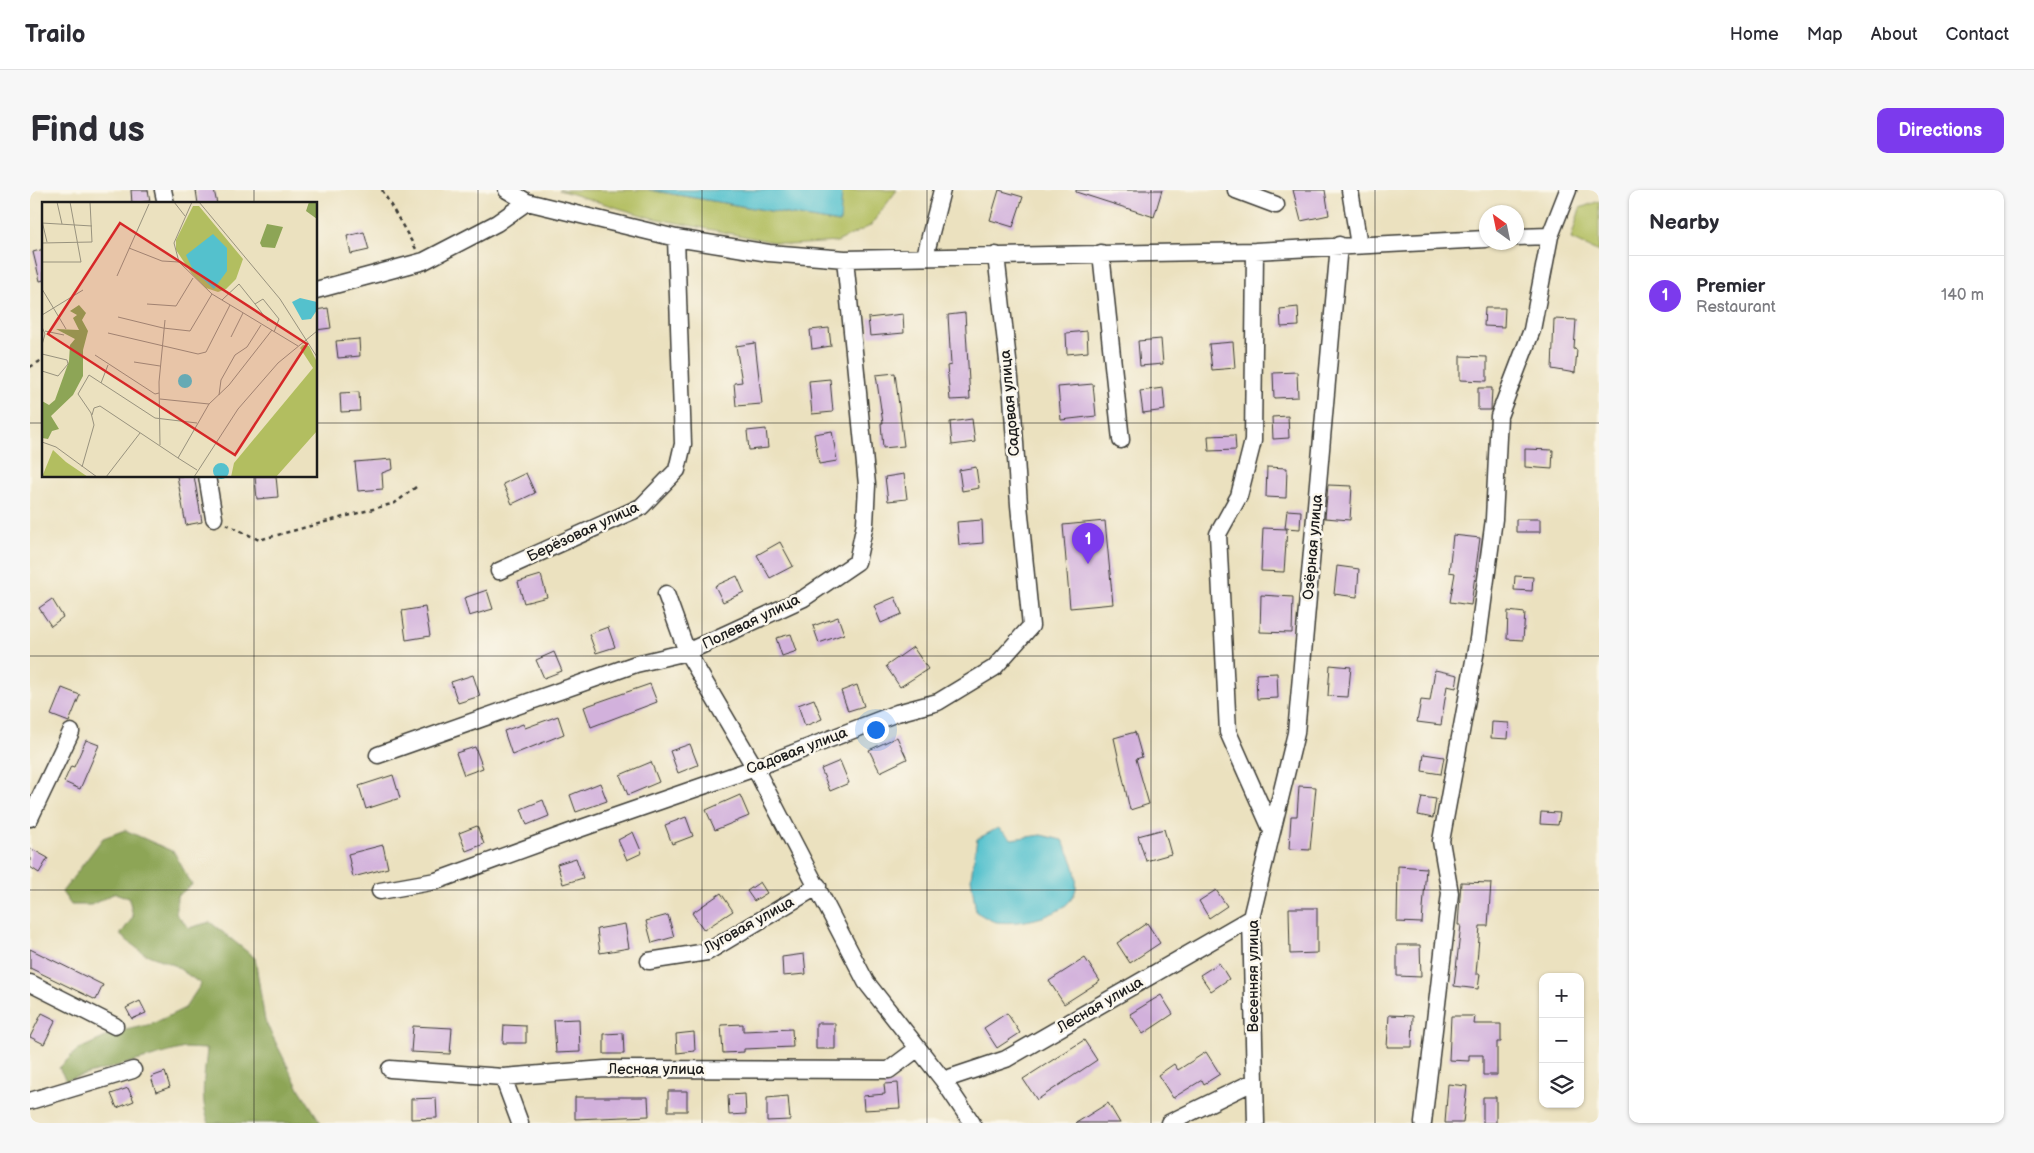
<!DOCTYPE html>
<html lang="en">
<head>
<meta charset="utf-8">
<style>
	:root { --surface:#fff; --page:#f7f7f7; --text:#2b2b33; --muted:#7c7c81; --line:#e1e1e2; --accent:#7c3aed }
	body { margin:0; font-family:"Balsamiq Sans",sans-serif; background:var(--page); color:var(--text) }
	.controls { position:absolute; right:15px; bottom:15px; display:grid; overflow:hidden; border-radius:10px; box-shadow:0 1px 4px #0004 }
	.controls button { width:45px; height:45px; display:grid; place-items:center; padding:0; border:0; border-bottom:1px solid var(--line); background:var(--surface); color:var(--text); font:25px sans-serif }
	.compass { position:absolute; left:1449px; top:15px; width:45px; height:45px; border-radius:50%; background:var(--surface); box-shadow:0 1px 4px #0004; rotate:327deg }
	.you { position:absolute; left:845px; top:539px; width:18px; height:18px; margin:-12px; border:4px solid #fff; border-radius:50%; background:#1a73e8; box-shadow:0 0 0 8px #1a73e833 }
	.badge { display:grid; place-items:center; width:32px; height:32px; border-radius:50%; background:var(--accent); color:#fff; font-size:16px; font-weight:700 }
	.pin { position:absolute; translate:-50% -41px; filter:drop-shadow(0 1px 2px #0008) }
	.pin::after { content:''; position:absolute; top:26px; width:18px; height:15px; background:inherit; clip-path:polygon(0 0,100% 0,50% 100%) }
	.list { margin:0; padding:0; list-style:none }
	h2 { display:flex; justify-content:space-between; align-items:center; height:65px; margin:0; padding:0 20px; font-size:21px }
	h2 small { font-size:16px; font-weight:400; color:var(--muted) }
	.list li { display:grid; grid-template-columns:32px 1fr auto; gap:15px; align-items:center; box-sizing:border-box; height:80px; padding:0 20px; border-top:1px solid var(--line) }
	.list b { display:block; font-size:19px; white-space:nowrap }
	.list p { margin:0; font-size:16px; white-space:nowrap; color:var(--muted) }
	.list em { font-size:16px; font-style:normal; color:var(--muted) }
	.icon { flex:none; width:28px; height:28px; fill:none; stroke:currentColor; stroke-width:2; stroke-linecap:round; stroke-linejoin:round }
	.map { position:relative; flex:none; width:1569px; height:933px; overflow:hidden; border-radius:10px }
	header { display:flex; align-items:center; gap:30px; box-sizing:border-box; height:70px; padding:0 25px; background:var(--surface); border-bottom:1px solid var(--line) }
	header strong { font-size:24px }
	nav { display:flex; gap:28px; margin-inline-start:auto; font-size:18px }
	.intro { display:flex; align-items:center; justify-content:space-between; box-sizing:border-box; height:120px; padding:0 30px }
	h1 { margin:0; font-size:35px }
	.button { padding:12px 22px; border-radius:10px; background:var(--accent); color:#fff; font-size:18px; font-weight:700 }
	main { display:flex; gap:30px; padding:0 30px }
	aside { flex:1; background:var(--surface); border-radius:10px; box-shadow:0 1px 4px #0004 }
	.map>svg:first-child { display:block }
</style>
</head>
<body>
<header>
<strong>Trailo</strong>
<nav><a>Home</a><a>Map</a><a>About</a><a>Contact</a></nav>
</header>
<div class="intro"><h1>Find us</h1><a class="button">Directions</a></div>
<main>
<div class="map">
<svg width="1569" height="933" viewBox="0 0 1569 933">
	<rect width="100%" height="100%" fill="#fbf7ec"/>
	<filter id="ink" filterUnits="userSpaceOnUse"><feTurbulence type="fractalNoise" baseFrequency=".02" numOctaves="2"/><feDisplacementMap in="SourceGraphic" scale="10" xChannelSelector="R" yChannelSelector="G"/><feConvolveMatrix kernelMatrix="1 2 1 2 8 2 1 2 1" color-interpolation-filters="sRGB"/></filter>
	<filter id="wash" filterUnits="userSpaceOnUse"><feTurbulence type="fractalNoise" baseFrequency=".0096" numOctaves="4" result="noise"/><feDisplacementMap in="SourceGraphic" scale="20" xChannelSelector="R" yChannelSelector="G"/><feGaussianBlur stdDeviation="1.12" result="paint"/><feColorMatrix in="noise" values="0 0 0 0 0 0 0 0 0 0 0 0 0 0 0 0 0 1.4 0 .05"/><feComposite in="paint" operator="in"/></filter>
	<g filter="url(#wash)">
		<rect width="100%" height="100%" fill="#ebe1bf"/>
		<!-- green -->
		<path fill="#b2be60" stroke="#676d3e" d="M529,0H619L809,33L812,0H867L840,36L807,52L758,55L618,27Z
			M1569,11V62L1541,49L1550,18Z"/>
		<!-- forest -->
		<path fill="#8da556" stroke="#546039" d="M95,640L144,662L162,695L147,706L146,724L159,738L180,732L225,768L235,831L267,895L291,933H179C169,909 175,884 177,859L154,858L36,890L29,878L47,860L87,842L122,834L155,818L171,794L144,775L113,763L90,745L103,727L99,708L85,703L61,715H41L32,702L73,648Z"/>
		<!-- water -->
		<path fill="#54c1cd" stroke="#386e74" d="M619,0H812L810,33Z
			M968,638L982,649L1011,645L1032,650C1040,665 1048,680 1046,698C1042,726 990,735 967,732C960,731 952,725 946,722L941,688L947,649Z"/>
		<g id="blocks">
			<!-- building -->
			<path fill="#d2b1dc" d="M101,0H118L120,11L102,14Z
				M166,0H184L187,14H168Z
				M969,0L993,7L983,37L960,30Z
				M1046,0H1132L1124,27L1046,2Z
				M1263,0H1295L1299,25L1271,31Z
				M334,42L339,60L321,64L317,46Z
				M14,59V90L10,91L3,62Z
				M1268,117L1269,136L1251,137L1250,119Z
				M298,118L301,138L286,140V120Z
				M1455,118H1475L1474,137L1454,136Z
				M935,123L940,209L920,210L917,176L921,175L918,125Z
				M873,124L874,143L840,146L838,128Z
				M1524,129L1546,130L1544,159L1547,160L1545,183L1522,179Z
				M799,138L801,156L782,159L780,140Z
				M1057,141L1058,162L1037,164L1036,143Z
				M329,149L330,166L308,168L306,151Z
				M1131,149L1133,174L1110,176L1108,151Z
				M1203,152L1205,178L1182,180L1179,154Z
				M725,153L732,214L706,216L704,193L712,192L706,156Z
				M1430,166L1457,167V191L1430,190Z
				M1267,182L1268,207L1244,208L1243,183Z
				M865,183L874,256L853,258L851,233H853L846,185Z
				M800,189L803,222L782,224L779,191Z
				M1063,194L1066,226L1031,230L1028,197Z
				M1133,198L1135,220L1113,223L1110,201Z
				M1448,198H1462L1461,220H1448Z
				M329,202L330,221L311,222L310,203Z
				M1258,226L1259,248L1243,249L1242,227Z
				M942,229L945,252L922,255L920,232Z
				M736,239L738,258L719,260L717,241Z
				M802,241L807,271L789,274L784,244Z
				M1205,245L1206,260L1179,261L1178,246Z
				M1495,259L1523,260L1522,279L1495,277Z
				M362,269L363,279L352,283L353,299L328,301L325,272Z
				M946,277L949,298L932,301L929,280Z
				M1237,277L1257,278L1256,308L1236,307Z
				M496,283L505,303L482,314L473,294Z
				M874,284L877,309L858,311L855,287Z
				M147,286H164L172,332L156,335Z
				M225,286H246L248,307L227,309Z
				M1298,295L1322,296L1320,330L1295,328Z
				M1257,320L1271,321L1270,339L1255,338Z
				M1486,329H1510V342H1486Z
				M952,330L953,353L929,355L927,332Z
				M1075,331L1083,414L1040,418L1033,335Z
				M1233,338L1257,339L1254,382L1231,381Z
				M1423,345L1450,348L1441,415L1420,412L1425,383L1419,382Z
				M750,352L763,376L740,388L727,365Z
				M1307,376L1329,379L1327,407L1304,404Z
				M511,385L517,407L494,413L488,392Z
				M707,386L714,402L693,412L685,396Z
				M1485,386L1503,387L1502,401L1484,400Z
				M457,400L463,419L439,426L434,408Z
				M1231,405L1263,407L1262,443L1230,442Z
				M865,407L872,424L851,433L844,416Z
				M22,409L33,427L21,436L9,418Z
				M395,417L400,446L376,450L372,421Z
				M1478,421L1495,423L1493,450L1477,449Z
				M808,427L814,444L789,453L783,436Z
				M578,437L585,457L566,463L559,444Z
				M761,444L767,461L752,466L746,448Z
				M883,457L898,479L870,497L856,476Z
				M524,462L532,481L514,488L506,470Z
				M1300,475L1321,477L1318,507L1298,506Z
				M1405,480L1428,485L1426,498L1417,496L1411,535L1387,532L1391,510L1400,511Z
				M1247,483L1248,508L1227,509L1226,484Z
				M443,485L450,506L428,513L421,492Z
				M620,494L627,512L561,537L554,517Z
				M827,495L834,516L818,521L811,501Z
				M32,498L50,505L39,532L21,525Z
				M784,509L792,529L775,536L768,515Z
				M528,526L534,544L482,565L474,541L493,534L495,538Z
				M1462,532L1479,533L1478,549L1461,548Z
				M1105,542L1112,567L1106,569L1119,614L1100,620L1084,548Z
				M867,547L877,569L850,582L839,560Z
				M56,550L69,555L50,599L34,592L41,576L44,577Z
				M660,554L668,575L648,583L640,561Z
				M445,557L453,578L434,585L426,563Z
				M1394,564L1414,567L1411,584L1392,581Z
				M810,571L819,593L800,601L791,579Z
				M621,572L629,592L598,605L590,585Z
				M363,585L370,608L336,619L329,596Z
				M570,593L577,611L546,622L540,605Z
				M1269,596L1286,597L1280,660L1259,659L1261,626H1267Z
				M710,605L719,626L685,640L676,620Z
				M1392,607L1406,609L1403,628L1388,625Z
				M513,610L519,626L497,635L491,619Z
				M1511,622L1530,623L1528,635L1510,634Z
				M656,627L663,646L642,654L635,635Z
				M447,636L454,654L436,661L429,643Z
				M1134,639L1141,664L1116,671L1108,646Z
				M603,642L612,663L597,670L588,650Z
				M353,655L358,678L323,687L318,664Z
				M0,658L18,668L9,683L0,677Z
				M546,668L553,688L533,694L527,674Z
				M1368,676L1396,678L1392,733L1367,732Z
				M730,692L737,703L724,711L717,701Z
				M1431,692L1461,693L1458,736H1450L1446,784H1450L1448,799L1424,796L1431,735H1428Z
				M1186,700L1197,716L1179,728L1169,711Z
				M691,703L703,721L674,740L662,723Z
				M1259,718H1287V763L1260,764Z
				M638,725L644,747L622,753L616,731Z
				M1117,733L1130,753L1100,773L1087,753Z
				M595,734L599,758L570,763L567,739Z
				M1367,755H1390L1391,787L1367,786Z
				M0,759L73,795L66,810L0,778Z
				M774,764L776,784L753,786L752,767Z
				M1055,768L1070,791L1034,814L1019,791Z
				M1189,773L1199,789L1181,801L1170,785Z
				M1131,805L1143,824L1113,844L1100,824Z
				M110,811L116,823L102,829L96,818Z
				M12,823L26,830L14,854L0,847Z
				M977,823L990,843L967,858L954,838Z
				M1359,825L1383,826L1382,857H1357Z
				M1421,826H1445L1444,834H1471V852H1467V885H1453V865H1439V871L1419,870Z
				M549,829L550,862L526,863L524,830Z
				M786,833H805V859H786Z
				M713,834V841L762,839L763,857L714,859V862L693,863L691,835Z
				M474,835L496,836V853H473Z
				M383,836L422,838L420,864L381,862Z
				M664,842L665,861L647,863L646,844Z
				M593,843L594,864H574V844Z
				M1054,850L1067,870L1007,910L993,889Z
				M1176,862L1190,884L1174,894L1172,890L1143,908L1128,885L1144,874L1148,880Z
				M135,882L140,897L126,902L121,887Z
				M868,893L870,918L834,920L833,906L855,904L854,894Z
				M1418,894L1437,896L1433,933H1415Z
				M98,898L104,911L87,918L81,904Z
				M638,901H657V921H638Z
				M715,904L716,924L699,925L698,905Z
				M758,906L760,930L737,931V908Z
				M545,907H618L619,926L545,929Z
				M1453,907H1466V933H1453Z
				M406,908L407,928L381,929V909Z
				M1078,913L1090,933H1046Z"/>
		</g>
	</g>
	<g filter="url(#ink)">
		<use href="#blocks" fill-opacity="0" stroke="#3b3a34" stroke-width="1"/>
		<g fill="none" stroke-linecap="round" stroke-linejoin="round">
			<!-- street casing -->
			<g stroke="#3b3a34" stroke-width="19">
				<path id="street" d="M133,0L136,14
					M477,0L497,12L646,48L739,63L815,69L1225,61L1456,49
					M1206,0L1246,15
					M1320,0L1329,55
					M1486,47L1520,46
					M1225,61L1223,251L1209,306L1188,344L1198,542L1242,641
					M1071,63L1091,250
					M895,66L912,0
					M286,100L394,71L467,33L497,12
					M177,286L184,328
					M469,381L611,317L647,280L653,254L646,48
					M636,404L657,462L725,578L836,792L913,890L942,933
					M348,565L606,474L657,462L774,408L827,372L835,334L837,295L815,69
					M0,628L41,542
					M350,701L406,691L546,640L725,578L867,523L908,512L964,478L1001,436L989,315L982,206L966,65
					M619,771L677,762L788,696
					M0,793L85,836
					M360,879L473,887L575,879L859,880L887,859
					M473,887L490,933
					M913,890L976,869L1221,728
					M0,911L103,880
					M1139,933L1223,892
					M1226,933L1221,728L1266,543L1309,55
					M1393,933L1420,703L1411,651L1448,449L1464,329L1469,226L1502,140L1520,46L1538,0"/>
			</g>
			<!-- path -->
			<path stroke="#3b3a34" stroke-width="2.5" stroke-dasharray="4 4" stroke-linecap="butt" d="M352,0L386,59
				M0,177L14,169
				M196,334L229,350L365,313L386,297"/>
			<!-- street -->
			<use href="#street" stroke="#fff" stroke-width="16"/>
		</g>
	</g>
	<!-- grid -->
	<path fill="none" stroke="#1c1c1c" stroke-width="1" stroke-opacity="0.55" d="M224,0V14M448,0V933M672,0V933M897,0V933M1121,0V933M1345,0V933M0,233H14M286,233H1569M224,286V933M0,466H1569M0,700H1569"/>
	<g text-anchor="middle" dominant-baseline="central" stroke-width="5" stroke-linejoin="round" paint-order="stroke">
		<!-- street labels -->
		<g font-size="15" fill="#1c1c1c" stroke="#fbf7ec">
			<text transform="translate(980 213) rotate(-95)">Садовая улица</text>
			<text transform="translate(553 342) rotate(-25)">Берёзовая улица</text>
			<text transform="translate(1283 357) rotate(-85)">Озёрная улица</text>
			<text transform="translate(721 432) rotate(-26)">Полевая улица</text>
			<text transform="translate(767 561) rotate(-21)">Садовая улица</text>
			<text transform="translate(719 735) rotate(-29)">Луговая улица</text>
			<text transform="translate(1223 786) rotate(-90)">Весенняя улица</text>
			<text transform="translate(1070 815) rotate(-30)">Лесная улица</text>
			<text x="626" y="879">Лесная улица</text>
		</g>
	</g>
	<!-- overview -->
	<g transform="translate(12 12)">
		<rect width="275" height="275" fill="#ebe1bf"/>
		<path d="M151,4H157L201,57L194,77L184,87L176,90L164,86L150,72L134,48V38ZM261,143L267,144L275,160V229L234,275H189L192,261L271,166L258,146ZM11,248L24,260L46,275H0Z" fill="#b2be60"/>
		<path d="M267,0H275V17L264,9ZM225,22L241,25L233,46L220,45L218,41ZM37,103L44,111L40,118L46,129L41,148V174L31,193L9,214L17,227L10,229L6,237L0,236V199L7,203L13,198L27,159L28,143L33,137L14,127L37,128L31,116L35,113L28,109Z" fill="#8da556"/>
		<path d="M171,32L185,46V69L172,87L151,68L144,53ZM258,96L275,100V108L269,117L260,118L250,100ZM136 179a7 7 0 1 1 14 0a7 7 0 1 1-14 0ZM171 269a8 8 0 1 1 16 0a8 8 0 1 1-16 0Z" fill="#54c1cd"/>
		<path fill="none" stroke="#98927e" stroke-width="1" d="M15,0L20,22M132,0L143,14M150,0L132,41L137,60L170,92L256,144M157,0L238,97L275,155M0,19L5,40M0,21L50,24M0,41L50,40L48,0M87,46L120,59L137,60M0,60H39L28,0M75,74L107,2M0,87L24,127M180,98L197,82L213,102L221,97L237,117L232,130M105,102L134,104L151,76M213,102L226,119M0,113L41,88M76,115L121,126L148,129L170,92M0,125L3,132L0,143M3,129L22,133M66,131L156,152L164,150L188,103M189,135L201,111M0,152L25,158L26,162L16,174L0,169M53,153L113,192L117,191M92,160L118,164M59,181L66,163M177,193L179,178L193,153L205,145L219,123M118,197L167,202M50,213L52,206L58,204L136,256L167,202L187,183L230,128M0,240L14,245L55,275M118,243L117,180L123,118M136,256L155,268M40,265L52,223L49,211L36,192L47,173L113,216L155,221M64,275L98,231M152,275L196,207L236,161L275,129"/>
		<path fill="#d62828" fill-opacity="0.15" stroke="#d62828" stroke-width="2.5" d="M78,21L265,142L193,253L6,132Z"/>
		<rect width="275" height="275" fill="none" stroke="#1c1c1c" stroke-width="2.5"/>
	</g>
</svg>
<div class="controls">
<button>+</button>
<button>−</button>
<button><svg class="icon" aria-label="layers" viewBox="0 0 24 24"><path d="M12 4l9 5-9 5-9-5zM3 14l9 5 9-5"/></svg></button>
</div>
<svg class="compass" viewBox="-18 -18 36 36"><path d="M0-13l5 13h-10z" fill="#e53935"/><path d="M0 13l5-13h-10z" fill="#7c7c81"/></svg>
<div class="you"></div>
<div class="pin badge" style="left:1058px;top:374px">1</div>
</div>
<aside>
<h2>Nearby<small></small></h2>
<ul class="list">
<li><span class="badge">1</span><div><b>Premier</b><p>Restaurant</p></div><em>140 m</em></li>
</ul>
</aside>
</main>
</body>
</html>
